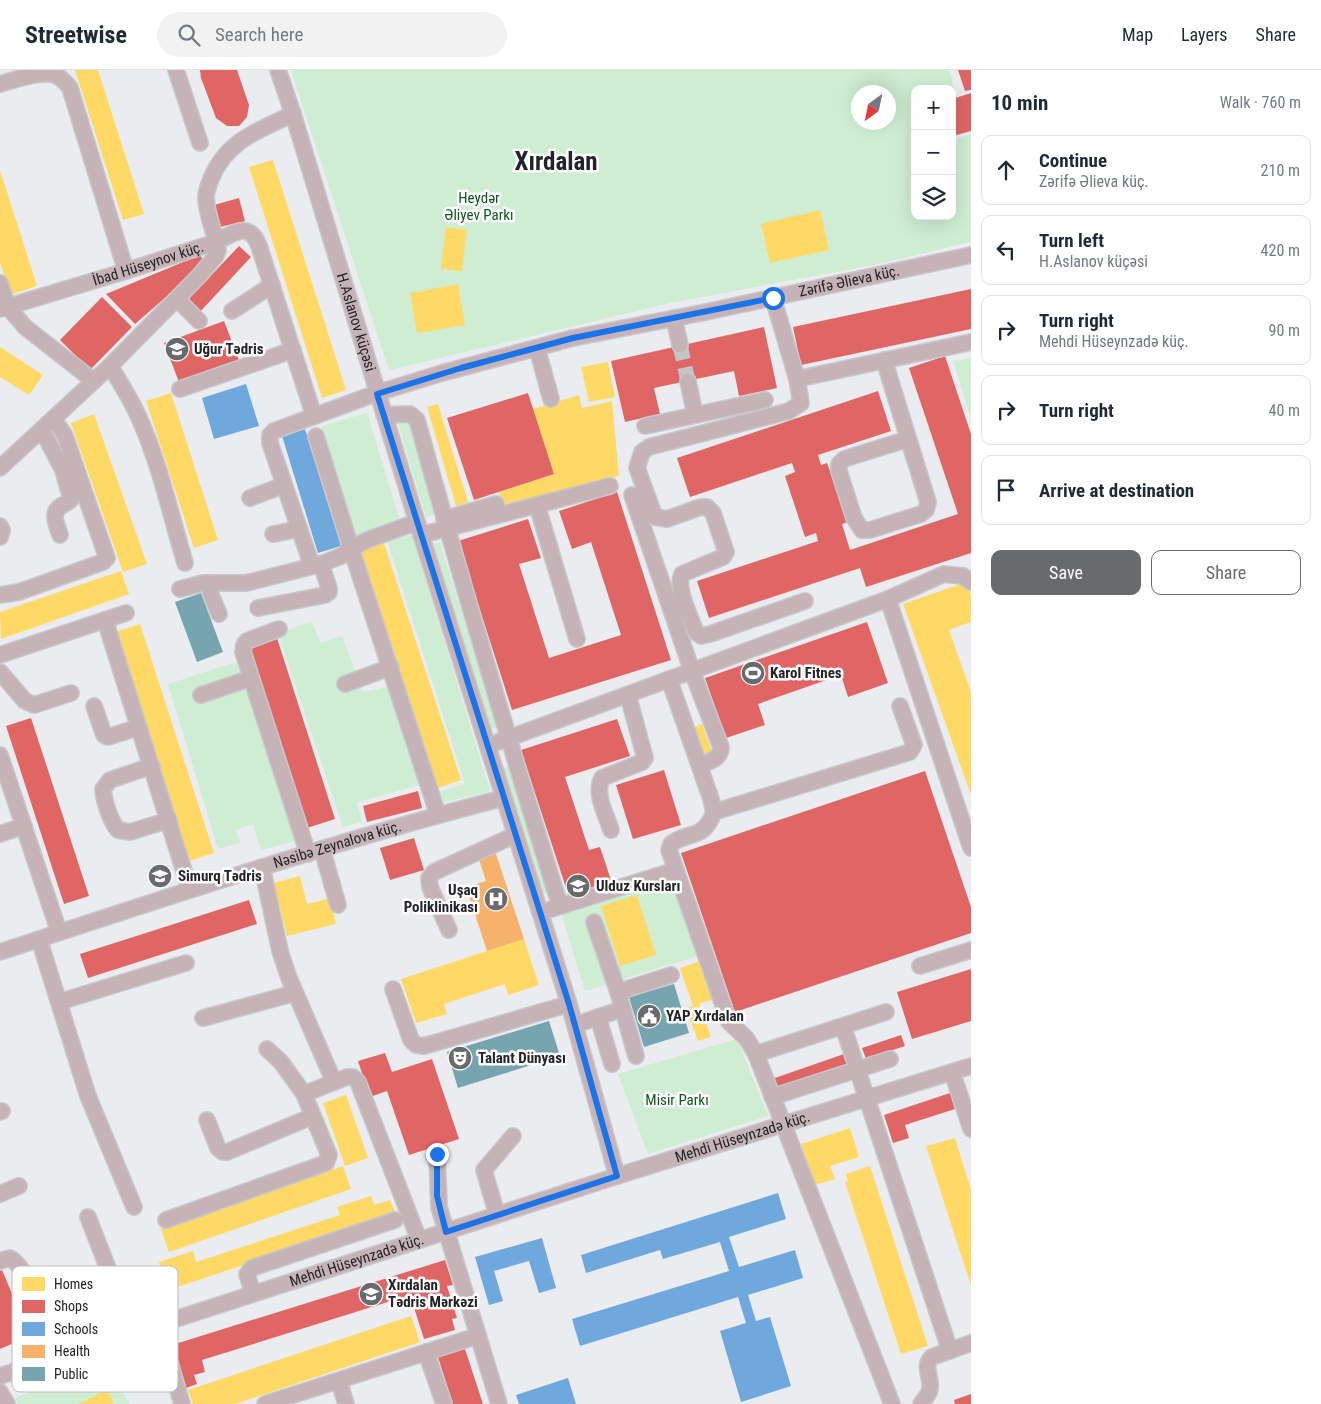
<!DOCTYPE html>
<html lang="en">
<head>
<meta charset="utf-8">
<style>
	:root { --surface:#fff; --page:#f2f2f3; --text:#1f2937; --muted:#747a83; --line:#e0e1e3; --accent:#696a6d }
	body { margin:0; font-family:"Roboto Condensed",sans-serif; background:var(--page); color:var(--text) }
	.controls { position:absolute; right:15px; top:15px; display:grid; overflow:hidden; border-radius:10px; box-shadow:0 5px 20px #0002 }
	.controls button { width:45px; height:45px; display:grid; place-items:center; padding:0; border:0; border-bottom:1px solid var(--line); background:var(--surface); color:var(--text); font:25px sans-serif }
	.compass { position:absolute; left:851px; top:15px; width:45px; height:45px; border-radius:50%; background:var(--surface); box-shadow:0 5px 20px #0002; rotate:213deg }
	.stop { position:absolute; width:15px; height:15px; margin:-11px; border:4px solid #1a73e8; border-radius:50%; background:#fff }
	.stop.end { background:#1a73e8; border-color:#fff; box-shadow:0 1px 5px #0008 }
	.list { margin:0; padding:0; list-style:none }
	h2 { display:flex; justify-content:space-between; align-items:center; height:65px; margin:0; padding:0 20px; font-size:21px }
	h2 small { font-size:16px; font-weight:400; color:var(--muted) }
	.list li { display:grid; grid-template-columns:32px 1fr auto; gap:15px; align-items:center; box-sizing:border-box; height:70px; margin:0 10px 10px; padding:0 10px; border:1px solid var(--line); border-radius:10px }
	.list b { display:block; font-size:19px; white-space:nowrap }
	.list p { margin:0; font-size:16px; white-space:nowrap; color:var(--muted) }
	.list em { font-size:16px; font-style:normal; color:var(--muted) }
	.actions { display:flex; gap:10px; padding:15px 20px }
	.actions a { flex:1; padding:11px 0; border:1px solid var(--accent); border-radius:10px; text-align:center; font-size:18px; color:var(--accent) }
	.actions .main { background:var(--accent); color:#fff }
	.icon { flex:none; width:28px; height:28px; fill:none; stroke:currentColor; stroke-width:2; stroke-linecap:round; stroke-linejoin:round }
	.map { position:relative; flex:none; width:971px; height:1334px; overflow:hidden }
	header { display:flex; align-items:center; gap:30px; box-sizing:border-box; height:70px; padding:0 25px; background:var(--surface); border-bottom:1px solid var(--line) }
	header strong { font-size:24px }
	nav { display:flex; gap:28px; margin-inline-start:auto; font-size:18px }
	.search { width:350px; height:45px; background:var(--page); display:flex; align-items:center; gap:12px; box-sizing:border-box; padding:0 18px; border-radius:28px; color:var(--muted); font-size:19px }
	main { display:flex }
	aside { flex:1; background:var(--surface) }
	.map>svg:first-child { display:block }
</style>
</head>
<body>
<header>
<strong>Streetwise</strong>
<div class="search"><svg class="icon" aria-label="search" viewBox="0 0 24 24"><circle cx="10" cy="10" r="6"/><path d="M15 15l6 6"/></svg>Search here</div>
<nav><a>Map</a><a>Layers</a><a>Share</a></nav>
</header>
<main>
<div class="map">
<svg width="971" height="1334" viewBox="0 0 971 1334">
	<rect width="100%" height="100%" fill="#eaecf0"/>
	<!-- green -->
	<path fill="#ceedd2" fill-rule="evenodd" d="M291,0H949L956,24L952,26V19H915V146H952V70L971,64V172L873,195L670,233L389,300ZM858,22H888V52H858Z
		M971,288V348L953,291Z
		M367,343L400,451L355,466L322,356Z
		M408,352L436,444L426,447L398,353Z
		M412,465L490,721L442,733L439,722L465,714L387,470Z
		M440,472L497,658L491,659L433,474Z
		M312,551L320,573L342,566L363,622L387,617L420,715L357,732L362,752L343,757L278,564Z
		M239,591L298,770L261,780L253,754L236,760L240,773L218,779L168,614Z
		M509,696L550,823L543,824L503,698Z
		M670,808L697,886L585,921L561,843Z
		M737,969L768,1046L648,1084L618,1004Z
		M108,1291L129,1334H18L15,1328Z"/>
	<!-- homes -->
	<path fill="#ffd966" d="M75,0H98L144,144L123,150Z
		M273,90L346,320L322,328L249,97Z
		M0,100L37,216L10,225L0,192Z
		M820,140L829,180L770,193L761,154Z
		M446,157L467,160L462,201L441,199Z
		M458,214L465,255L417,263L410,223Z
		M0,277L43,305L29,325L0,307Z
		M608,292L615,327L589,332L581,297Z
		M171,323L218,470L194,478L146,331Z
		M579,325L582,338L612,331L619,406L504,436L499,422L554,404L533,339Z
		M438,334L468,432L456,436L427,337Z
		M94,344L147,494L123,502L71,353Z
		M384,473L461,710L438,718L361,480Z
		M121,501L129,524L1,569L0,542Z
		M966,512L971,525V552L949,560L971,622V725L903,534Z
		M140,554L214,783L189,791L115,562Z
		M702,654L712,682L703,685L694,657Z
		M300,806L307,834L330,828L336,854L287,866L273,813Z
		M637,825L656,885L620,896L601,836Z
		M524,869L539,915L508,925L505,914L444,934L447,944L416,953L401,909Z
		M701,891L714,929L699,934L711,967L698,971L686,938L693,936L680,898Z
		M346,1025L368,1088L345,1096L323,1033Z
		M850,1058L859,1087L830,1096L835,1109L815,1115L801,1074Z
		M955,1068L971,1120V1216L926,1076Z
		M343,1096L351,1119L169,1182L161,1159Z
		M870,1096L928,1276L901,1284L845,1112L848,1111L846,1104Z
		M371,1126L374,1135L390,1130L396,1145L168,1220L159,1192L193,1181L196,1192L340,1145L337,1137Z
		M411,1246L420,1272L235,1334H193L188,1320Z
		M107,1320L114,1334H78Z"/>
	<!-- shops -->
	<path fill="#e06666" d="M200,0H237L249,35L247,47L239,56H227L216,48L201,8Z
		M958,0H971V20L965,21Z
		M971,23V61L953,66L952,29Z
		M239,128L245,151L220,157L214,135Z
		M239,176L251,187L198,244L186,232Z
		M200,185L205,193L135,254L106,224Z
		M971,219V259L801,295L793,257Z
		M102,227L132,257L90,300L60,270Z
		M224,251L239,290L179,312L164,273Z
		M764,257L777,318L739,326L734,301L654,318L660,344L625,352L611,291Z
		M945,286L971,364V483L866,517L860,498L709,548L697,511L818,471L816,463L805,467L785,406L795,402L792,393L690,427L677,388L878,321L891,361L818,385L821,395L827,393L848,452L842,454L850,480L958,444L909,298Z
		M528,323L554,404L474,430L447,348Z
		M617,422L671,590L512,640L458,471L528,449L541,488L519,494L549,588L621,565L591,472L572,479L559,441Z
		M867,552L888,613L848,627L841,605L758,634L765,655L726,668L705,608Z
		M277,568L335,749L307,758L249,577Z
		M31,648L89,826L64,834L6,656Z
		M617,649L630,686L565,707L589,780L600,777L612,813L569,827L521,680Z
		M664,700L681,755L633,769L616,715Z
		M925,701L971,837V863L735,942L681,783Z
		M418,721L422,738L367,752L363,736Z
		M414,768L424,800L390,810L380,778Z
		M249,830L257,854L88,908L80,884Z
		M971,899V951L912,969L897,922Z
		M901,965L905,976L866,989L862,978Z
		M385,983L392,1002L432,989L459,1069L409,1085L387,1021L370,1027L358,991Z
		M844,984L847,994L775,1018L772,1009Z
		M950,1023L955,1039L905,1055L909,1068L893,1073L884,1045Z
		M445,1190L453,1215L447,1216L457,1248L452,1249L455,1260L424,1269L410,1225L202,1290L205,1302L194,1305L197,1314L186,1318L172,1275Z
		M2,1200L30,1266L0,1279V1201Z
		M464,1276L483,1334H453L437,1284Z
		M971,1324V1334H955L954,1330Z"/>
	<!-- schools -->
	<path fill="#6fa8dc" d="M246,314L259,356L214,369L202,328Z
		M305,359L341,476L318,483L282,366Z
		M778,1123L786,1149L729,1167L739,1197L795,1180L803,1208L748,1225L756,1251L770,1247L791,1316L741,1332L720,1261L746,1253L738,1227L580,1276L572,1249L729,1201L720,1172L663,1189L660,1180L586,1203L581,1185Z
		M542,1168L556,1218L539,1223L529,1191L494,1201L503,1231L489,1235L475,1187Z
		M568,1308L576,1334H519L516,1325Z"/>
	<!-- health -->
	<path fill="#f6b26b" d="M495,781L524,869L487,881L466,817L486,811L478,786Z"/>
	<!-- public -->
	<path fill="#76a5af" d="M201,523L223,582L197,592L175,532Z
		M674,914L689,963L644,977L629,927Z
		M549,951L560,986L458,1018L447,982Z"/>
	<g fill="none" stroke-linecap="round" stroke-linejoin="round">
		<!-- minor-tunnel -->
		<path stroke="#c2c4c8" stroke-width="15" stroke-dasharray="15 8" stroke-linecap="butt" d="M680,275L688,311"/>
		<!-- minor casing -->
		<g stroke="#c7c8cb" stroke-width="18">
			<g id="minor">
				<path d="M176,0L200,73"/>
				<path id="s1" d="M278,0L293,44L417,452L569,934L617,1106"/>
				<path d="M0,14C14,10 41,0 55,5C61,7 66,13 70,18L126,201"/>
				<path d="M0,213L8,237L25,257L94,311"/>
				<path d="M773,228L797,309L801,333L789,341L649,377L642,382L637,398L655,447L667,449L701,437H707L713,443L726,482L723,487L682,504C675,518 691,548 696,562L701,566L710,564L805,531"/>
				<path d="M177,229L199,251"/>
				<path id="s2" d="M0,239L126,201L216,172C213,158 206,141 206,127C206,121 209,114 211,109C226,71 259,60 293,44"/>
				<path d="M232,241L272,215"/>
				<path d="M674,248L680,275"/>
				<path d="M537,278L551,329"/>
				<path d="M884,290L928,432L926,440L921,444L870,460H862L854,448L839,401V394L844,389L908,369"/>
				<path d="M110,296C121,314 132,331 140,350C160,395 171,446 185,493"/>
				<path d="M797,309L971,272"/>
				<path d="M688,311L695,345"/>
				<path d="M180,319L293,280"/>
				<path d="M384,345L410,344L417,350C462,513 510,675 560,836"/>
				<path d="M645,356L765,330"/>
				<path d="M42,360L63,400L71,429C68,433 66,433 61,436C50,443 57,455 60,465"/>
				<path d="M316,366L351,478L438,745"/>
				<path d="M0,398L110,296L199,206L215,187L218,180L216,172C234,163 249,150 259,176L314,346"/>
				<path d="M632,425L692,601L721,677C721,689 709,691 700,696"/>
				<path d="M250,428L284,415"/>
				<path d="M537,435L577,569"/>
				<path d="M444,449L496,434"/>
				<path d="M0,456L2,460L0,467"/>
				<path d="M273,464L299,459"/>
				<path d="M421,465L610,416"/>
				<path id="s3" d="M312,496L270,373V365L274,361L377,323L442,303L573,268L701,243L971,185"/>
				<path d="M209,513L211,525L219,544"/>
				<path d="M180,519L203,513H246L321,494L341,486L359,474L370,469L417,452"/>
				<path d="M0,525L19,522L103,492L107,488L65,366L54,349"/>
				<path d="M888,529L971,778"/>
				<path d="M258,538L325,525L329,522V518L321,494"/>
				<path d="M105,550L190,820"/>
				<path d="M279,559L247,571L244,575L243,582L308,784"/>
				<path d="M0,585L126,543"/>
				<path d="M0,602L25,631L34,635L71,623"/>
				<path d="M669,609L711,729L714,742"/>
				<path d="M345,614L391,597"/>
				<path d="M201,625L251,608"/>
				<path d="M94,636L104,665L108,667L139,657"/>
				<path d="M498,672L888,529L944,504L963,506L971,512"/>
				<path d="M0,685L59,862"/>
				<path d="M152,696L110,710L103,719C104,732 110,750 118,760L130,762L169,750"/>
				<path d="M611,760C606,744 594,724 602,708L642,692L645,688L628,625"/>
				<path d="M0,764L24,756"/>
				<path d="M322,779L338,835"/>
				<path d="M262,797L280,881L289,908L334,1012"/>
				<path d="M551,839L676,800"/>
				<path d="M594,852L618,922"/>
				<path d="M449,860L430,817L429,808L434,802L515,765"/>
				<path d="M39,869L88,1026L134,1137"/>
				<path id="s4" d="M0,882C167,827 333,772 503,728"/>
				<path d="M920,896L971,880"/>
				<path d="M393,919L411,970L416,975L424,976L569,934"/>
				<path d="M59,932L186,893"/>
				<path d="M598,947L612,994"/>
				<path d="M203,948L295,923"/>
				<path d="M575,955L622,939"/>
				<path d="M843,956L950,1281"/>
				<path d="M756,984L886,942"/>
				<path d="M636,986L618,922L671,905"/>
				<path d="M952,1002L971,1059"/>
				<path d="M304,1024L347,1007H353L358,1012L419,1170"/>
				<path d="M772,1027L890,989"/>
				<path d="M0,1042L2,1041"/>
				<path d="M207,1050L218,1078L223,1082H227L313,1046"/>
				<path d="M437,1084L439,1137L499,1334"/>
				<path d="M0,1124L19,1116"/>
				<path d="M497,1145L484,1100L513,1066"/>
				<path d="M88,1147L133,1263"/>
				<path d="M166,1150L326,1093L329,1085L304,1024L281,992L267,979"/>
				<path d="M0,1191L10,1188C22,1195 26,1209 32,1222"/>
				<path d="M61,1217L88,1278"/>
				<path d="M253,1224L247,1204L252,1198L395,1150"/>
				<path d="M159,1255L182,1334"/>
				<path d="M426,1282L444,1334"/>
				<path id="s5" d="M0,1306L617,1106L971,996"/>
				<path d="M339,1311L346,1334"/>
				<path d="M0,1322L7,1334"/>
				<path d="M265,1334L477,1266"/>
				<path d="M892,1334L756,984L746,968L729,952L669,780L671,774C690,760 703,771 714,742L910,682L914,675L900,636"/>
				<path d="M921,1334C924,1329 929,1325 930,1319C932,1308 922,1296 932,1287L971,1273"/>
			</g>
		</g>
		<!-- minor -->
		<use href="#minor" stroke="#c6b3b8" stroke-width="15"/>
	</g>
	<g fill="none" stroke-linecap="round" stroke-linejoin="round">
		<!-- route -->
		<path stroke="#1a73e8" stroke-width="6" d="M437,1084V1126L446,1162L617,1106L569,934L377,324L461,298L573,268L773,228"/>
	</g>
	<!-- icons -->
	<defs>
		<g id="university-disc" transform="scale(1.25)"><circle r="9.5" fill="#696a6d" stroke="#fff"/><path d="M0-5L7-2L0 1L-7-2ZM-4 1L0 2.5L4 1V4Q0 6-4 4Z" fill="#fff"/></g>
		<g id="stadium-disc" transform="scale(1.25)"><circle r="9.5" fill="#696a6d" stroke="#fff"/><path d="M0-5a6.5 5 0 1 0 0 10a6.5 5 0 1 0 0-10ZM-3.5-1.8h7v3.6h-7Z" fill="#fff"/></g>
		<g id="hospital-disc" transform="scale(1.25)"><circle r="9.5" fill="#696a6d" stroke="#fff"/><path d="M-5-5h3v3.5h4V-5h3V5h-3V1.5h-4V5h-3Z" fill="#fff"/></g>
		<g id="civic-disc" transform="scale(1.25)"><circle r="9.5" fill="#696a6d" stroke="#fff"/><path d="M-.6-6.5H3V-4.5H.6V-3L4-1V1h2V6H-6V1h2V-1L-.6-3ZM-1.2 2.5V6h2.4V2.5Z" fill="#fff"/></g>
		<g id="theatre-disc" transform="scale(1.25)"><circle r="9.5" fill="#696a6d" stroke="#fff"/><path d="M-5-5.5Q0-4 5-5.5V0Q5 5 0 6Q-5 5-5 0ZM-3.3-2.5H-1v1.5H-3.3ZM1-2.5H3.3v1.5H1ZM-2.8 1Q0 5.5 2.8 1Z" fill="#fff"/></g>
	</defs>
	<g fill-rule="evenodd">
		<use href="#university-disc" x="177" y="279"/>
		<use href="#stadium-disc" x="753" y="603"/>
		<use href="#university-disc" x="160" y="806"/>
		<use href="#university-disc" x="578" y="816"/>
		<use href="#hospital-disc" x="496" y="829"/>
		<use href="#civic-disc" x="649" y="946"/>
		<use href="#theatre-disc" x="460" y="988"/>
		<use href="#university-disc" x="371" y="1224"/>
	</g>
	<g text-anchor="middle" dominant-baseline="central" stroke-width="5" stroke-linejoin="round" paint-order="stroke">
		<!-- park labels -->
		<g font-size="15" fill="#0d561c" stroke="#fff">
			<text x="479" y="128">Heydər<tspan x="479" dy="17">Əliyev Parkı</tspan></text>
			<text x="677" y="1030">Misir Parkı</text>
		</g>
		<!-- street labels -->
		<g font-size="15" fill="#232427" stroke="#fff">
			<text stroke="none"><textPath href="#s2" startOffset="155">İbad Hüseynov küç.</textPath></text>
			<text stroke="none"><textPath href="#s3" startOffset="739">Zərifə Əlieva küç.</textPath></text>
			<text stroke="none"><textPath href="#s1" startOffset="264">H.Aslanov küçəsi</textPath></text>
			<text stroke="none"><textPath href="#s4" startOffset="354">Nəsibə Zeynalova küç.</textPath></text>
			<text stroke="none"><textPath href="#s5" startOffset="780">Mehdi Hüseynzadə küç.</textPath></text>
			<text stroke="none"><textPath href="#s5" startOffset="375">Mehdi Hüseynzadə küç.</textPath></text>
		</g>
		<!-- poi labels -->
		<g font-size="15" font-weight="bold" fill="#232427" stroke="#fff" text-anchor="start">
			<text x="194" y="279">Uğur Tədris</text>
			<text x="770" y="603">Karol Fitnes</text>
			<text x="178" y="806">Simurq Tədris</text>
			<text x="596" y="816">Ulduz Kursları</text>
			<text x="478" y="820" text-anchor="end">Uşaq<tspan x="478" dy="17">Poliklinikası</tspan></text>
			<text x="666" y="946">YAP Xırdalan</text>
			<text x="478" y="988">Talant Dünyası</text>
			<text x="388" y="1215">Xırdalan<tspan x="388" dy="17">Tədris Mərkəzi</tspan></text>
		</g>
		<!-- town labels -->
		<g font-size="25" font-weight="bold" fill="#232427" stroke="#fff">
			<text x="556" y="91">Xırdalan</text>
		</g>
	</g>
	<!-- legend -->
	<rect x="12" y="1196" width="166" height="126" rx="8" fill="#fff" stroke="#bdbdbe" stroke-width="1"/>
	<rect x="22" y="1207" width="23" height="14" fill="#ffd966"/>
	<rect x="22" y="1230" width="23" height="13" fill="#e06666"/>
	<rect x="22" y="1252" width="23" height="14" fill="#6fa8dc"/>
	<rect x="22" y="1275" width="23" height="13" fill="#f6b26b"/>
	<rect x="22" y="1297" width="23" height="14" fill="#76a5af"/>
	<g font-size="14" fill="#232427">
		<text x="54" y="1219">Homes</text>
		<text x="54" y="1241">Shops</text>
		<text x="54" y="1264">Schools</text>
		<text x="54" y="1286">Health</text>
		<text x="54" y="1309">Public</text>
	</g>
</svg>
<div class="controls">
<button>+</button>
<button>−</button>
<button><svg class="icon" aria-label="layers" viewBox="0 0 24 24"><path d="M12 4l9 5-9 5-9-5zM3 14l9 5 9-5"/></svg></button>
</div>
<svg class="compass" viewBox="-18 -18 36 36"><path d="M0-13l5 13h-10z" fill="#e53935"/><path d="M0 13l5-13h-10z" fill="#747a83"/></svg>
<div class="stop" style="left:773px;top:228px"></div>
<div class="stop end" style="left:437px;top:1084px"></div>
</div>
<aside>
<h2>10 min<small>Walk · 760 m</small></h2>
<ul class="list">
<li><svg class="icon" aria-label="ahead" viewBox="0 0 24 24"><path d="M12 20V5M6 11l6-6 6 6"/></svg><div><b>Continue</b><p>Zərifə Əlieva küç.</p></div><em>210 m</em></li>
<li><svg class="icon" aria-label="left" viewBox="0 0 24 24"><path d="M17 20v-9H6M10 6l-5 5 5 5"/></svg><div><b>Turn left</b><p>H.Aslanov küçəsi</p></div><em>420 m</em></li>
<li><svg class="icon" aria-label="right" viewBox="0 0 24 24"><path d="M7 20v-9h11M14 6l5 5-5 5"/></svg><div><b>Turn right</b><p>Mehdi Hüseynzadə küç.</p></div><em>90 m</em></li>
<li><svg class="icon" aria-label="right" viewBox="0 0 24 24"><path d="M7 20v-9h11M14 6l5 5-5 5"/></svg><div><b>Turn right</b></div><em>40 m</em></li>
<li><svg class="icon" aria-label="arrive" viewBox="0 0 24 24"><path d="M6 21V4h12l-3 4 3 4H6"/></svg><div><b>Arrive at destination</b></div></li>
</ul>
<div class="actions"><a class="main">Save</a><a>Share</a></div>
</aside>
</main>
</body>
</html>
